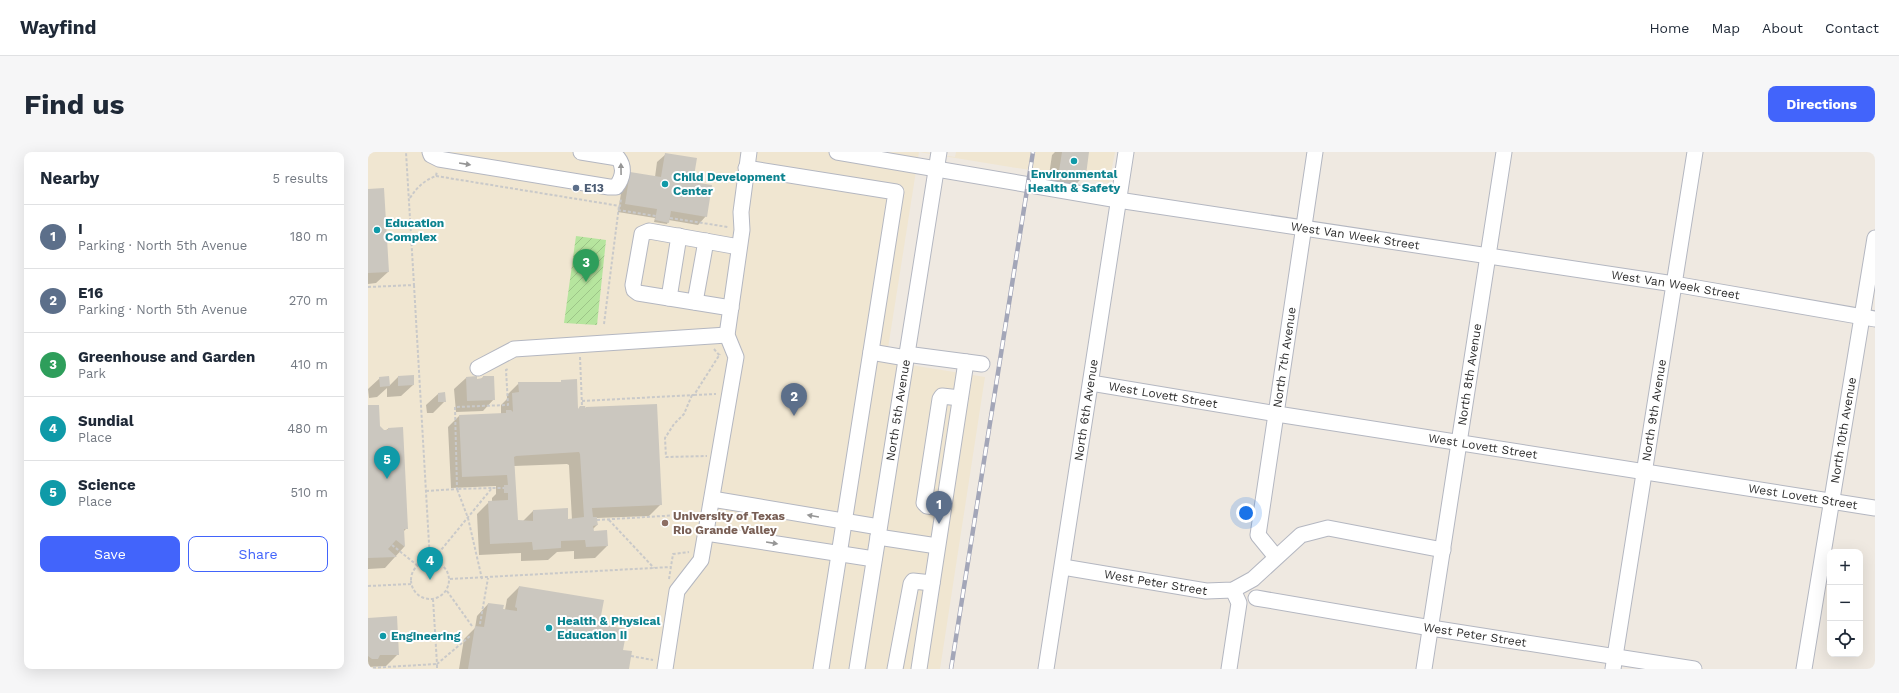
<!DOCTYPE html>
<html lang="en">
<head>
<meta charset="utf-8">
<style>
	:root { --surface:#fff; --page:#f6f6f7; --text:#1f2937; --muted:#747a83; --line:#e0e1e3; --accent:#4264fb }
	body { margin:0; font-family:"Work Sans",sans-serif; background:var(--page); color:var(--text) }
	.controls { position:absolute; right:12px; bottom:12px; display:grid; overflow:hidden; border-radius:8px; box-shadow:0 4px 16px #0002 }
	.controls button { width:36px; height:36px; display:grid; place-items:center; padding:0; border:0; border-bottom:1px solid var(--line); background:var(--surface); color:var(--text); font:20px sans-serif }
	.you { position:absolute; left:878px; top:361px; width:14px; height:14px; margin:-10px; border:3px solid #fff; border-radius:50%; background:#1a73e8; box-shadow:0 0 0 6px #1a73e833 }
	.badge { display:grid; place-items:center; width:26px; height:26px; border-radius:50%; background:var(--accent); color:#fff; font-size:13px; font-weight:700 }
	.pin { position:absolute; translate:-50% -33px; filter:drop-shadow(0 1px 2px #0008) }
	.pin::after { content:''; position:absolute; top:21px; width:14px; height:12px; background:inherit; clip-path:polygon(0 0,100% 0,50% 100%) }
	.list { margin:0; padding:0; list-style:none }
	h2 { display:flex; justify-content:space-between; align-items:center; height:52px; margin:0; padding:0 16px; font-size:17px }
	h2 small { font-size:13px; font-weight:400; color:var(--muted) }
	.list li { display:grid; grid-template-columns:26px 1fr auto; gap:12px; align-items:center; box-sizing:border-box; height:64px; padding:0 16px; border-top:1px solid var(--line) }
	.list b { display:block; font-size:15px; white-space:nowrap }
	.list p { margin:0; font-size:13px; white-space:nowrap; color:var(--muted) }
	.list em { font-size:13px; font-style:normal; color:var(--muted) }
	.actions { display:flex; gap:8px; padding:12px 16px }
	.actions a { flex:1; padding:9px 0; border:1px solid var(--accent); border-radius:8px; text-align:center; font-size:14px; color:var(--accent) }
	.actions .main { background:var(--accent); color:#fff }
	.icon { flex:none; width:22px; height:22px; fill:none; stroke:currentColor; stroke-width:2; stroke-linecap:round; stroke-linejoin:round }
	.map { position:relative; flex:none; width:1507px; height:517px; overflow:hidden; border-radius:8px }
	header { display:flex; align-items:center; gap:24px; box-sizing:border-box; height:56px; padding:0 20px; background:var(--surface); border-bottom:1px solid var(--line) }
	header strong { font-size:19px }
	nav { display:flex; gap:22px; margin-inline-start:auto; font-size:14px }
	.intro { display:flex; align-items:center; justify-content:space-between; box-sizing:border-box; height:96px; padding:0 24px }
	h1 { margin:0; font-size:28px }
	.button { padding:10px 18px; border-radius:8px; background:var(--accent); color:#fff; font-size:14px; font-weight:700 }
	main { display:flex; gap:24px; padding:0 24px }
	aside { flex:1; background:var(--surface); border-radius:8px; box-shadow:0 4px 16px #0002 }
	.map>svg:first-child { display:block }
</style>
</head>
<body>
<header>
<strong>Wayfind</strong>
<nav><a>Home</a><a>Map</a><a>About</a><a>Contact</a></nav>
</header>
<div class="intro"><h1>Find us</h1><a class="button">Directions</a></div>
<main>
<aside>
<h2>Nearby<small>5 results</small></h2>
<ul class="list">
<li><span class="badge" style="background:#5c6f8a">1</span><div><b>I</b><p>Parking · North 5th Avenue</p></div><em>180 m</em></li>
<li><span class="badge" style="background:#5c6f8a">2</span><div><b>E16</b><p>Parking · North 5th Avenue</p></div><em>270 m</em></li>
<li><span class="badge" style="background:#2e9e5b">3</span><div><b>Greenhouse and Garden</b><p>Park</p></div><em>410 m</em></li>
<li><span class="badge" style="background:#0f9aa8">4</span><div><b>Sundial</b><p>Place</p></div><em>480 m</em></li>
<li><span class="badge" style="background:#0f9aa8">5</span><div><b>Science</b><p>Place</p></div><em>510 m</em></li>
</ul>
<div class="actions"><a class="main">Save</a><a>Share</a></div>
</aside>
<div class="map">
<svg width="1507" height="517" viewBox="0 0 1507 517">
	<defs>
		<pattern id="garden-furrows" width="10" height="10" patternUnits="userSpaceOnUse"><rect width="10" height="10" fill="#b6e59e"/><path d="M-1 1l2-2M0 10L10 0M9 11l2-2" fill="none" stroke="#9dc588"/></pattern>
	</defs>
	<rect width="100%" height="100%" fill="#efe9e1"/>
	<!-- education -->
	<path fill="#f0e6d1" d="M0,0H557L587,5L588,0H747L741,31L551,0L518,209L617,225L572,517H0Z"/>
	<!-- garden -->
	<path fill="url(#garden-furrows)" d="M208,84L238,88L229,173L196,171Z"/>
	<!-- shadow -->
	<path fill="#0003" fill-rule="evenodd" d="M687,0H720L717,23L705,35L680,30L684,3Z
		M298,2L324,31L338,64L330,73L301,68L299,72L286,70L287,66L250,60L255,29L263,21L287,25L289,10Z
		M0,38L20,120L8,131L0,132Z
		M20,225L21,234L30,225L45,233L33,244L19,245V236L9,245L1,246L0,237L12,226Z
		M115,225L126,247L115,259L88,260L86,237L98,226L108,228L113,227Z
		M194,229L209,258L219,256L293,352L281,364L228,366L229,373L225,377V380L239,394L227,406L206,407V399L189,400L180,408L153,409V401L111,403L109,362L121,350H124V346L128,342V334L83,336L80,275L91,264L133,262V253L139,247V243L151,231H192ZM199,312L201,313L204,368H199L165,359L154,370L149,369L146,314Z
		M70,242L77,249L65,261H59L58,253Z
		M0,254L11,275L16,279L20,277L39,376L35,380L36,395L17,416L0,417Z
		M151,435L231,468L228,473L254,498L260,517H91L96,487L107,476L109,464L120,452L137,458L139,447Z
		M0,467L30,502L18,514L0,515Z"/>
	<!-- building -->
	<path fill="#cbc7bf" fill-rule="evenodd" d="M694,0H721L718,23L691,19Z
		M297,1L329,6L325,30L344,33L339,65L303,59L301,71L287,68L289,57L257,52L262,20L293,25Z
		M16,36L21,120L0,121V37Z
		M46,223V233L30,234V224Z
		M21,224L22,234L12,235L11,225Z
		M109,224V227L115,226V224H126L127,248L99,249L98,225Z
		M209,227L210,257L212,254H217L218,257V255L289,252L294,353L224,356L225,365H229V368L230,373L225,374L226,379L239,378L240,394L218,395L217,388L193,389V396L165,398L164,390L122,392L120,349L140,348V341H136V333H140L139,323L94,325L91,263L136,261H138V258H143L145,260L144,241L151,240L150,230H193V228ZM211,300L212,302L216,365L200,367V356L165,358V369L150,368L146,305L148,304Z
		M77,240L78,250H70V241Z
		M0,253H11L12,274L16,278H20V276L35,275L40,377H36L37,395L28,388L20,397L29,405L0,406Z
		M151,434L236,448L232,469H230L229,472L259,477L255,498L264,499L261,517H100L107,474L116,475L120,451L136,453L135,457L149,459V456L147,455Z
		M29,464L31,503H12L10,507H4L0,504V466Z"/>
	<g fill="none" stroke-linecap="round" stroke-linejoin="round">
		<!-- minor casing -->
		<g stroke="#b4b7c1" stroke-width="17">
			<g id="minor">
				<path d="M62,0L63,3L71,7L241,35H248C255,26 257,15 250,6L213,0"/>
				<path id="s1" d="M469,0L750,48L1306,132L1507,167"/>
				<path d="M378,16L528,40L453,517"/>
				<path d="M301,146L311,84"/>
				<path d="M327,150L338,89"/>
				<path d="M363,156L270,141L266,138L265,133L274,82L281,79L371,95"/>
				<path d="M503,200L538,206"/>
				<path d="M538,202L614,212"/>
				<path d="M110,216L146,197L359,183"/>
				<path id="s2" d="M723,231L909,262L1507,356"/>
				<path d="M344,347L511,375"/>
				<path d="M575,356L559,354L556,351L572,247L574,244L592,246"/>
				<path d="M338,381L506,407"/>
				<path d="M510,385L569,394"/>
				<path id="s3" d="M908,405L890,383L947,0"/>
				<path id="s4" d="M695,415L838,439L865,438L885,427L933,383L960,376L1075,398"/>
				<path id="s5" d="M888,446L1063,476L1326,517"/>
				<path d="M297,517L309,439L333,408L368,205L359,183L374,78L373,60L381,0"/>
				<path id="s6" d="M489,517L571,0"/>
				<path d="M527,517L543,432L545,429L564,431"/>
				<path d="M551,517L598,210"/>
				<path id="s7" d="M678,517L758,0"/>
				<path d="M861,517L871,451L865,438"/>
				<path id="s8" d="M1056,517L1136,0"/>
				<path id="s9" d="M1245,517L1327,0"/>
				<path id="s10" d="M1436,517L1507,86"/>
			</g>
		</g>
		<!-- path -->
		<path stroke="#c9c9c9" stroke-width="2" stroke-dasharray="3 2" stroke-linecap="butt" d="M68,24L252,54L253,47
			M42,46C49,35 57,28 68,24L69,19
			M250,58L288,64
			M302,66L360,75
			M46,133L62,409
			M0,135L46,133L38,0
			M236,172L251,54
			M346,197L352,204
			M212,205L214,254
			M324,243L316,262L306,272L297,286L298,305L339,304
			M326,243L348,242
			M214,249L326,243L352,202
			M58,339L89,337L87,255L140,253L138,218L140,217
			M229,368L328,362
			M241,368L286,416
			M24,393L50,414
			M43 428a19 19 0 1 1 38 0a19 19 0 1 1-38 0Z
			M64,409L124,336H136
			M82,427L303,415
			M114,427L100,366L89,337L124,336
			M301,427L305,402L321,400
			M0,434L43,432
			M79,439L104,474
			M65,447L69,512L102,484
			M112,472L120,426
			M263,504L285,508
			M0,516L69,512V517"/>
		<!-- minor -->
		<use href="#minor" stroke="#fff" stroke-width="15"/>
		<!-- rail casing -->
		<g stroke="#a3a6b8" stroke-width="4.5">
			<path id="rail" d="M583,517L665,0"/>
		</g>
		<!-- rail -->
		<use href="#rail" stroke="#fff" stroke-width="3" stroke-dasharray="9" stroke-linecap="butt"/>
	</g>
	<!-- one-way arrows -->
	<defs><path id="oneway-solid" d="M-6-.8H1V-3.2L6.5 0L1 3.2V.8H-6Z"/></defs>
	<g fill="#969696">
		<use href="#oneway-solid" transform="translate(97 12) rotate(9)"/>
		<use href="#oneway-solid" transform="translate(253 17) rotate(-91)"/>
		<use href="#oneway-solid" transform="translate(445 364) rotate(-170)"/>
		<use href="#oneway-solid" transform="translate(404 391) rotate(9)"/>
	</g>
	<!-- markers -->
	<g fill="#0f9aa8" stroke="#fff" stroke-width="1.5">
		<circle cx="706" cy="9" r="4"/>
		<circle cx="297" cy="32" r="4"/>
		<circle cx="9" cy="78" r="4"/>
		<circle cx="181" cy="476" r="4"/>
		<circle cx="15" cy="484" r="4"/>
	</g>
	<circle fill="#5c6f8a" stroke="#fff" stroke-width="1.5" cx="208" cy="36" r="4"/>
	<circle fill="#8d6e63" stroke="#fff" stroke-width="1.5" cx="297" cy="371" r="4"/>
	<g text-anchor="middle" dominant-baseline="central" stroke-width="4" stroke-linejoin="round" paint-order="stroke">
		<!-- culture labels -->
		<g font-size="12" font-weight="bold" fill="#0d838f" stroke="#fff" text-anchor="start">
			<text x="706" y="22" text-anchor="middle">Environmental<tspan x="706" dy="14">Health &amp; Safety</tspan></text>
			<text x="305" y="25">Child Development<tspan x="305" dy="14">Center</tspan></text>
			<text x="17" y="71">Education<tspan x="17" dy="14">Complex</tspan></text>
			<text x="189" y="469">Health &amp; Physical<tspan x="189" dy="14">Education II</tspan></text>
			<text x="23" y="484">Engineering</text>
		</g>
		<!-- service labels -->
		<g font-size="12" font-weight="bold" fill="#4e5e75" stroke="#fff" text-anchor="start">
			<text x="216" y="36">E13</text>
		</g>
		<!-- street labels -->
		<g font-size="12" fill="#2e2e2e" stroke="#fff">
			<text stroke="none"><textPath href="#s1" startOffset="525">West Van Week Street</textPath></text>
			<text stroke="none"><textPath href="#s1" startOffset="849">West Van Week Street</textPath></text>
			<text stroke="none"><textPath href="#s3" startOffset="208">North 7th Avenue</textPath></text>
			<text stroke="none"><textPath href="#s8" startOffset="298">North 8th Avenue</textPath></text>
			<text stroke="none"><textPath href="#s2" startOffset="73">West Lovett Street</textPath></text>
			<text stroke="none"><textPath href="#s6" startOffset="262">North 5th Avenue</textPath></text>
			<text stroke="none"><textPath href="#s9" startOffset="262">North 9th Avenue</textPath></text>
			<text stroke="none"><textPath href="#s7" startOffset="262">North 6th Avenue</textPath></text>
			<text stroke="none"><textPath href="#s10" startOffset="242">North 10th Avenue</textPath></text>
			<text stroke="none"><textPath href="#s2" startOffset="397">West Lovett Street</textPath></text>
			<text stroke="none"><textPath href="#s2" startOffset="721">West Lovett Street</textPath></text>
			<text stroke="none"><textPath href="#s4" startOffset="94">West Peter Street</textPath></text>
			<text stroke="none"><textPath href="#s5" startOffset="222">West Peter Street</textPath></text>
		</g>
		<!-- education labels -->
		<g font-size="12" font-weight="bold" fill="#785e54" stroke="#fff" text-anchor="start">
			<text x="305" y="364">University of Texas<tspan x="305" dy="14">Rio Grande Valley</tspan></text>
		</g>
	</g>
</svg>
<div class="controls">
<button>+</button>
<button>−</button>
<button><svg class="icon" aria-label="locate" viewBox="0 0 24 24"><circle cx="12" cy="12" r="6"/><path d="M12 2v4M12 18v4M2 12h4M18 12h4"/></svg></button>
</div>
<div class="you"></div>
<div class="pin badge" style="left:571px;top:372px;background:#5c6f8a">1</div>
<div class="pin badge" style="left:426px;top:264px;background:#5c6f8a">2</div>
<div class="pin badge" style="left:218px;top:130px;background:#2e9e5b">3</div>
<div class="pin badge" style="left:62px;top:428px;background:#0f9aa8">4</div>
<div class="pin badge" style="left:19px;top:327px;background:#0f9aa8">5</div>
</div>
</main>
</body>
</html>
